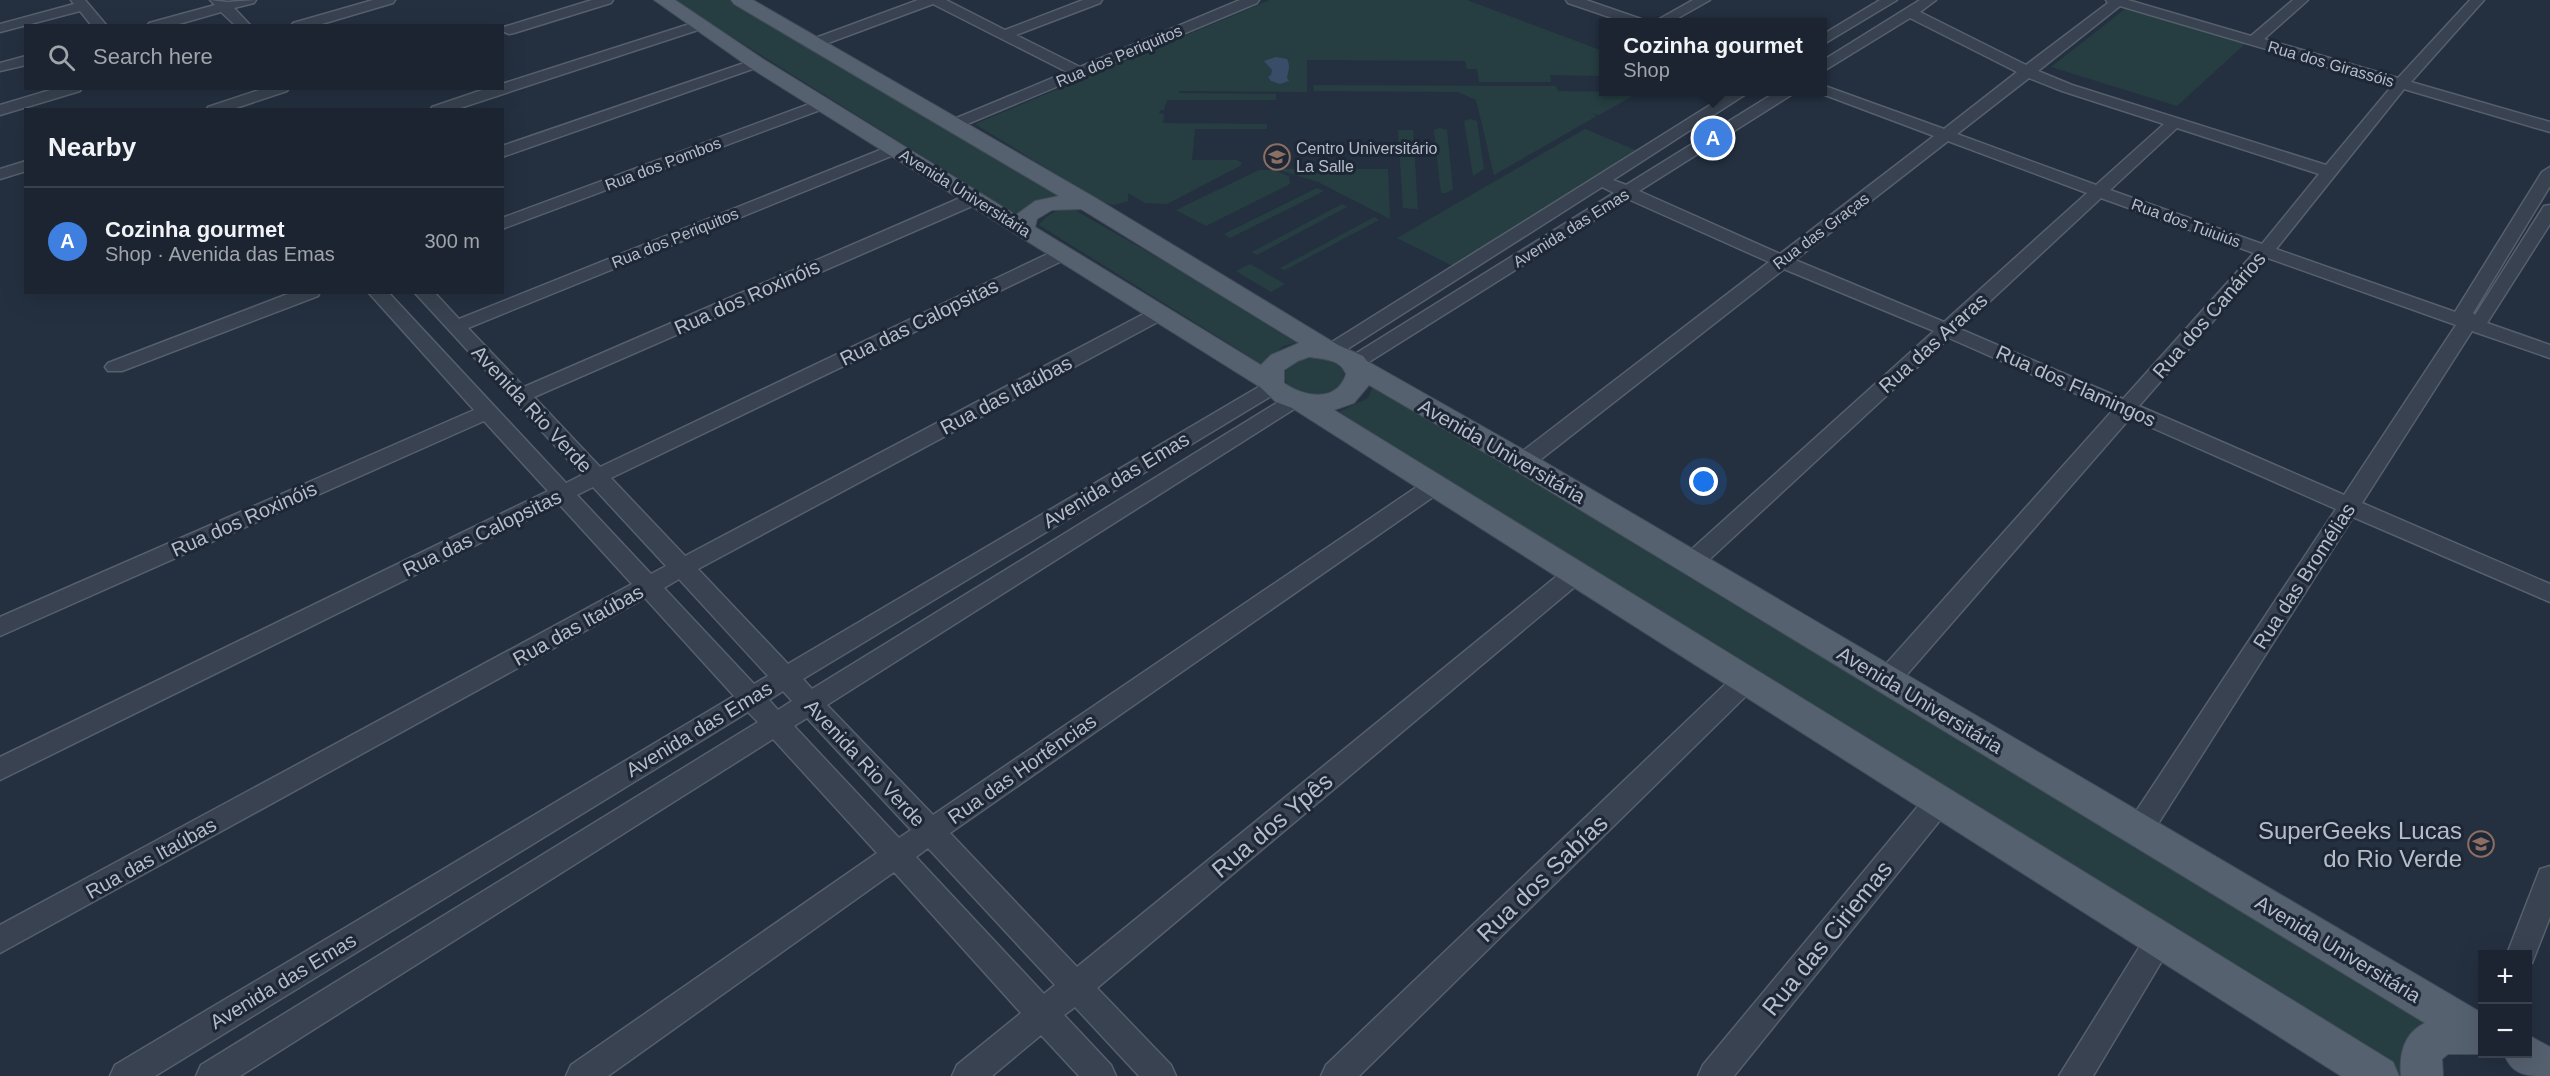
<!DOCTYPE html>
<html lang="en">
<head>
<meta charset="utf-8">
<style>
	:root { --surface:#1b2430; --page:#242c38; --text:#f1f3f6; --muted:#a0a4ab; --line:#39414c; --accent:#8ab4fa }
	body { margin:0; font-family:Arial,sans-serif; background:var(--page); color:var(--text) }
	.controls { position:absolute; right:18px; bottom:18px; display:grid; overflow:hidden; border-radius:0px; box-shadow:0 6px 24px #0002 }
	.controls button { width:54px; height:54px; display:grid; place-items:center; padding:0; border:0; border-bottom:2px solid var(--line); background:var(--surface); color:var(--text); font:30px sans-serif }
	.you { position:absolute; left:1704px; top:482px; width:21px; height:21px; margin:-15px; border:4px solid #fff; border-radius:50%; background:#1a73e8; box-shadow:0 0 0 9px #1a73e833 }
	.badge { display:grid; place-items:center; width:39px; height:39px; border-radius:50%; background:var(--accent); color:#fff; font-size:20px; font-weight:700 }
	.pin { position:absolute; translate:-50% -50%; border:3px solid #fff; box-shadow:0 2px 6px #0006 }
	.popup { position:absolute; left:1599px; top:18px; width:228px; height:78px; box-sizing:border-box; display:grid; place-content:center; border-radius:0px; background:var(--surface); filter:drop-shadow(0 2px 4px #0005); font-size:20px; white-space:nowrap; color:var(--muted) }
	.popup b { font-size:22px; color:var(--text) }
	.popup::after { content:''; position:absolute; left:50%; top:100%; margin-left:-12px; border:12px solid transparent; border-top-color:var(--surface) }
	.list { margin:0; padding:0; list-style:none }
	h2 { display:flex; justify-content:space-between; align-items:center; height:78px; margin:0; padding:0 24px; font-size:26px }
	h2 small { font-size:20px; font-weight:400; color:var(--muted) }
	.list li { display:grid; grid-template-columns:39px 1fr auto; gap:18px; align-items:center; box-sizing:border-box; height:108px; padding:0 24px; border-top:2px solid var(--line) }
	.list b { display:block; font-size:22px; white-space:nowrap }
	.list p { margin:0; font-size:20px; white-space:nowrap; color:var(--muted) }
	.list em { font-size:20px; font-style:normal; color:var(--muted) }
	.icon { flex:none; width:33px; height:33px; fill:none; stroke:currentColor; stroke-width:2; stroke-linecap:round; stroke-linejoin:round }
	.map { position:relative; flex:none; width:2550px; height:1076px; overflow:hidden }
	.search { position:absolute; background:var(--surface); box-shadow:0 6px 24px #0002; left:24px; top:24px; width:480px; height:66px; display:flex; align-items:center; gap:15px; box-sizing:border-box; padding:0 21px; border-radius:0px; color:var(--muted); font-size:22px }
	.panel { position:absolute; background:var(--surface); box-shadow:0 6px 24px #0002; left:24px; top:108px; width:480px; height:186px; border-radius:0px }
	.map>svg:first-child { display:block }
</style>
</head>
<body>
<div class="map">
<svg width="2550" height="1076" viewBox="0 0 2550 1076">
	<rect width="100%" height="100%" fill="#243040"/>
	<!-- green -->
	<path fill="#263e41" d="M673,0H729L1066,199L1020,217Z
		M1270,0H1467L1603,51V76L1550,75L1551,82H1479L1477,69H1467L1465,61L1307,60V92L1179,91V93L1276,94V100H1167L1164,110H1160L1159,113L1164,114L1163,123L1267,124V129H1195L1192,160H1237L1242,163L1240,166L1167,204L1145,203L1128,193V201L1114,205L1103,203L975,124Z
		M2125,9L2246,43L2177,106L2051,67Z
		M1313,85L1556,86L1558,91L1640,92L1599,115L1591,113L1597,116L1494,175L1476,100L1458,92L1314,91Z
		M1470,119L1477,121L1484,169L1473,176L1464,121Z
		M1440,128L1447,130L1453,189L1446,193H1441L1434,130Z
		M1585,129L1638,151L1453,266L1397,238Z
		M1398,130H1413L1418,209L1403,208Z
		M1276,169H1388L1390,219L1318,182Z
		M1259,170H1273L1289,176L1290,184L1206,226L1176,210Z
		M1317,188L1324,191L1230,238L1224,234Z
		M1342,204L1347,207L1257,255L1252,252Z
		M1073,209L1303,341L1283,346L1263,365L1039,225C1049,212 1057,210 1073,209Z
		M1374,217L1379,220L1285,270L1280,268Z
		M1250,264L1285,284L1271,292L1236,271Z
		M1318,358L1334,362L1344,371L1343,383C1328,399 1293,400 1284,377C1286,361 1304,358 1318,358Z
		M1374,384L2437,1017L2409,1076H2399L1337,413L1368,398Z"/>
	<!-- water -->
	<path fill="#394d69" d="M1276,57L1287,59C1291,68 1288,70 1287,78L1289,81L1280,84L1271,81L1268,77L1271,75L1272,70L1264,61Z"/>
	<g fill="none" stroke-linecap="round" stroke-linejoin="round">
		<!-- minor casing -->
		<g stroke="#56606d" stroke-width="3">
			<path id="minor" d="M71,0H85L107,26H92L80,11L0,32V24L74,4Z
				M210,0L227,2L256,0L254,3L234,8L251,26H236L221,12L172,26H147L149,23L215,5Z
				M373,0H395L393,3L315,26H291L293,23Z
				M592,0H613L611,3L514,33L509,34L502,31L504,27Z
				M918,0H946L1005,30L1083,0H1102L1100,3L1016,35L1080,67L1240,0H1259L1257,3L953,130L947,128L945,125L947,122L1067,72L933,4L820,46H810L808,43L810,40Z
				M1566,0H1586L1641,19L1643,22H1624L1568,3Z
				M1693,0H1710L1671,22H1654Z
				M1880,0H1897L1822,45V35Z
				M1920,0H1936L1920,12L2026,65L2108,3L2106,0H2128L2251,36L2293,0H2308L2264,39L2398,78L2470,0H2484L2411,82L2550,122V132L2404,89L2276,249L2455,312L2542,172L2550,167V186L2473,313L2475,315L2544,206L2550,205V224L2487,323L2550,345V358L2472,331L2362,503L2550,584V602L2353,517L2149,838L2139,842L2129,838L2125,830L2129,822L2336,509L2130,418L1896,687L1887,690L1878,687L1875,680L1878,673L2113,410L1949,338L1699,569L1691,571L1683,569L1680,563L1683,557L1934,331L1784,269L1531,467L1523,469L1515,467L1512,462L1515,457L1769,262L1628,199L1361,367H1347L1344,363L1347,359L1614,193L1602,187L1338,355H1324L1321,351L1324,347L1731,92H1749L1613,180L1626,185L1776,92H1793L1791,95L1639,191L1780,254L1934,136L1817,92H1822V85L1944,129L2017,72L1910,18L1822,72V61ZM2120,6L2392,86L2326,165L2072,85L2038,71ZM2029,78L2062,91L2164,124L2096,185L1957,134ZM2177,128L2319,174L2262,244L2110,190ZM1948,141L2087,193L1944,322L1795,260ZM2101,198L2254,253L2123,399L1960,329ZM2268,258L2456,325L2344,495L2139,406Z
				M699,21L704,22L706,25L704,28L454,110H430L432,107L488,88H502V84Z
				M26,56V65L0,71V63Z
				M756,59L763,63L761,66L502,157V146Z
				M57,88H82L80,91L0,115V105Z
				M265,88H289L287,91L230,110H206L208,107Z
				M823,99L831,104L828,107L502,229V218Z
				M895,144L903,149L901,152L468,328L524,387L967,195H979L981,199L979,203L534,397L600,467L1056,250H1068L1071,254L1068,258L611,478L685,556L1151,310H1165L1167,314L1165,318L698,569L788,664L1267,382L1274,380L1281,382L1284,386L1281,390L803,679L812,689L1288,396L1295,394L1302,396L1305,400L1302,404L827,705L933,815L1427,480L1435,478L1443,480L1446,485L1443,490L950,833L1077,967L1568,567L1576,565L1584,567L1588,573L1584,579L1097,988L1171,1065L1176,1076H1139L1075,1007L1064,1015L1111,1065L1116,1076H1079L1041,1035L992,1076H952L957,1065L1021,1013L894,872L608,1076H566L571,1065L877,853L773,739L240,1076H196L201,1065L758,722L748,712L155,1076H110L115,1065L734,696L645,598L0,953V925L632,584L559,504L0,780V757L548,491L484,421L0,636V617L474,410L368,292H388L566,483L582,475L414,292H434L459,319ZM593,487L666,566L651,574L577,495ZM679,579L768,676L754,684L664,588ZM783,691L792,701L778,710L769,700ZM807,718L911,830L899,838L794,726ZM928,848L1055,985L1044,994L916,857Z
				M26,161V171L0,179V169Z
				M293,292H320L318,296L122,371H108L105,367L108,363Z
				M1746,670L1755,673L1758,680L1755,687L1359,1076H1321L1326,1065L1737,673Z
				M1939,790L1949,793L1952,801L1949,809L1734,1076H1698L1703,1065L1929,793Z
				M2550,866V917L2532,963L2528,965V954H2507L2540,869Z
				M2160,926L2170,930L2175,939L2093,1076H2059L2150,930Z"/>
		</g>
		<!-- major casing -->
		<g stroke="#424b59" stroke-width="2">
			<path id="major" d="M654,0H675L763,59L1016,215L1035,201L1059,196L734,4L731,0H753L1094,197L1338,345L1363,356L1367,361L1533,455L2482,1013V1054H2485H2448L2442,1059L2443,1076H2401C2399,1054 2404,1033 2425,1023L1513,469L1369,385L1354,403L1334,410L2393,1062L2399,1076H2341L1292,408L1276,402L1260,387L749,67ZM1081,209L1299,343L1271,355L1261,365L1035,227L1037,219L1052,210ZM1309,357C1324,359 1340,359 1346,374C1337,403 1304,397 1284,383V370L1298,361Z
				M2528,1035L2550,1047V1076C2526,1076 2513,1076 2504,1054H2528Z"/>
		</g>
		<!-- minor -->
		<use href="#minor" fill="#384250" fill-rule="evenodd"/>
		<!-- major -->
		<use href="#major" fill="#566170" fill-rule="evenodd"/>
	</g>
	<!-- icons -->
	<defs>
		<g id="university-ring" transform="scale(1.35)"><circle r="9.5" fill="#1d2735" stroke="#8d6e63" stroke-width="1.5"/><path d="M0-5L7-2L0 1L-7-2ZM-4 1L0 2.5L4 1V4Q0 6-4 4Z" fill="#8d6e63"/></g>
		<g id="school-ring" transform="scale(1.35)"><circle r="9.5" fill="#1d2735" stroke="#8d6e63" stroke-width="1.5"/><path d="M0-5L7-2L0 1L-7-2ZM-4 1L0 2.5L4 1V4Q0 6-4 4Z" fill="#8d6e63"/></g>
	</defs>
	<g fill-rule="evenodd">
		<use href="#university-ring" x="1277" y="157"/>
		<use href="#school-ring" x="2481" y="844"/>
	</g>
	<g text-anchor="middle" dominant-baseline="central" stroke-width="6" stroke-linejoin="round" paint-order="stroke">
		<!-- far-street labels -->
		<g font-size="16" fill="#b5bdca" stroke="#1d2735">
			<text transform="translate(1119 56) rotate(-23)">Rua dos Periquitos</text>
			<text transform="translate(2331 64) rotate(16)">Rua dos Girassóis</text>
			<text transform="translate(663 164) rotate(-21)">Rua dos Pombos</text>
			<text transform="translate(965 193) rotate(32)">Avenida Universitária</text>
			<text transform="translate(2186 223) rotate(20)">Rua dos Tuiuiús</text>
			<text transform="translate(1571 228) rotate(-32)">Avenida das Emas</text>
			<text transform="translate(1821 231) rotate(-37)">Rua das Graças</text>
			<text transform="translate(675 238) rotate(-22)">Rua dos Periquitos</text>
		</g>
		<!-- far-poi labels -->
		<g font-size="16" fill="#b5bdca" stroke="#1d2735" text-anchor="start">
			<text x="1296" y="148">Centro Universitário<tspan x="1296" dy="18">La Salle</tspan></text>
		</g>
		<!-- street labels -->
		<g font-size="20" fill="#b5bdca" stroke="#1d2735">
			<text transform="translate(747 297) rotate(-24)">Rua dos Roxinóis</text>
			<text transform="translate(2209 315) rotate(-49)">Rua dos Canários</text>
			<text transform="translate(919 322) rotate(-26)">Rua das Calopsitas</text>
			<text transform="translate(1933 343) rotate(-42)">Rua das Araras</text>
			<text transform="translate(2076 386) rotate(24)">Rua dos Flamingos</text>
			<text transform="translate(1006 395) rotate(-28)">Rua das Itaúbas</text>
			<text transform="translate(532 409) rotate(47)">Avenida Rio Verde</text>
			<text transform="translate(1502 451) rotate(30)">Avenida Universitária</text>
			<text transform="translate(1116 480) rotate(-31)">Avenida das Emas</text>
			<text transform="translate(244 519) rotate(-24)">Rua dos Roxinóis</text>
			<text transform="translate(482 533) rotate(-26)">Rua das Calopsitas</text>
			<text transform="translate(2304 576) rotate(-57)">Rua das Bromélias</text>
			<text transform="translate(578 625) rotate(-29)">Rua das Itaúbas</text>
			<text transform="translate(1920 700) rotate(31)">Avenida Universitária</text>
			<text transform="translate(699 729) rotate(-31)">Avenida das Emas</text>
			<text transform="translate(865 763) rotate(47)">Avenida Rio Verde</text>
			<text transform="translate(1022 769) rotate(-35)">Rua das Hortências</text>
			<text transform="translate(151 858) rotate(-29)">Rua das Itaúbas</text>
			<text transform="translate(2338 949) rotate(31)">Avenida Universitária</text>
			<text transform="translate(283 981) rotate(-31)">Avenida das Emas</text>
		</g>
		<!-- near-street labels -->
		<g font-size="24" fill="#b5bdca" stroke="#1d2735">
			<text transform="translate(1272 825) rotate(-40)">Rua dos Ypês</text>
			<text transform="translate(1542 878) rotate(-44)">Rua dos Sabías</text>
			<text transform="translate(1827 938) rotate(-51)">Rua das Ciriemas</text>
		</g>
		<!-- near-poi labels -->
		<g font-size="24" fill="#b5bdca" stroke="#1d2735" text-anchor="end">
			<text x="2462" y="830">SuperGeeks Lucas<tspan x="2462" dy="28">do Rio Verde</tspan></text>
		</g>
	</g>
</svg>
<div class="controls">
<button>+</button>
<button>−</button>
</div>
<div class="you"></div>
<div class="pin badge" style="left:1713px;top:138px;background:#3f7fe0">A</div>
<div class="popup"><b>Cozinha gourmet</b>Shop</div>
<div class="search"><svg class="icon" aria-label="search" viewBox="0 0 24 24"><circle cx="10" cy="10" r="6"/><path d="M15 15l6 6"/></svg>Search here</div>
<section class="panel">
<h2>Nearby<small></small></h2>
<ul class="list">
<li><span class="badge" style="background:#3f7fe0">A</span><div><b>Cozinha gourmet</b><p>Shop · Avenida das Emas</p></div><em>300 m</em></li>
</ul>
</section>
</div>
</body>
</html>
